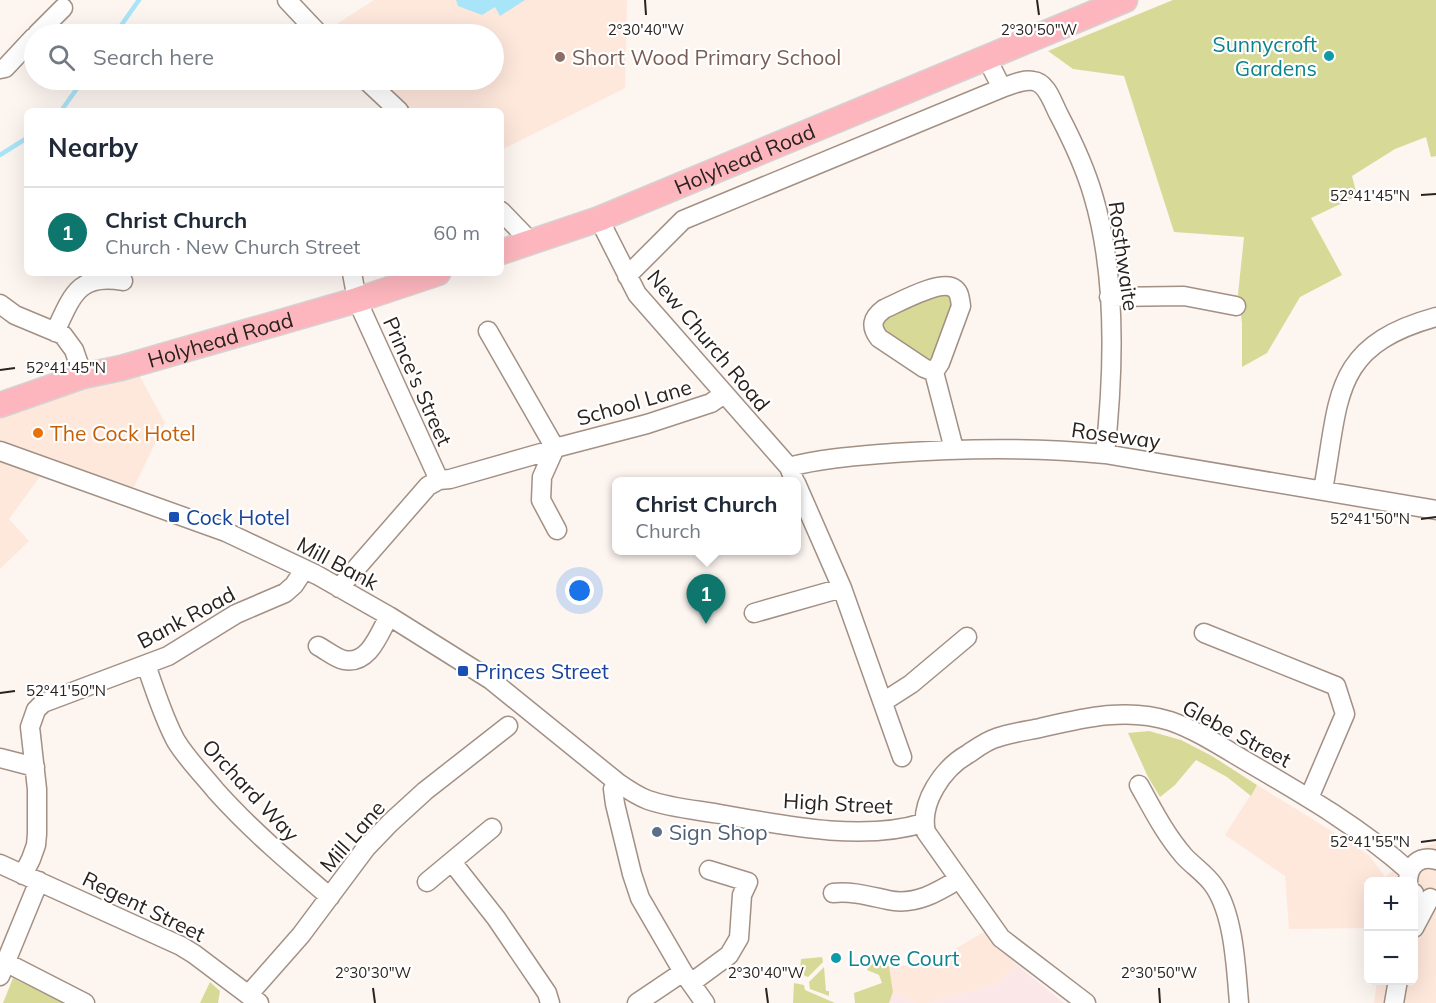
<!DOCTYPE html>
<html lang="en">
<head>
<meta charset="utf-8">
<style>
	:root { --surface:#fff; --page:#f2f2f3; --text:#1f2937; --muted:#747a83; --line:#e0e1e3; --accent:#0f766e }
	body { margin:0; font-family:Mulish,sans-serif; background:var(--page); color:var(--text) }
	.controls { position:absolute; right:18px; bottom:18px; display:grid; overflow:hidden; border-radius:9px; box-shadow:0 6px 24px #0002 }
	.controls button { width:54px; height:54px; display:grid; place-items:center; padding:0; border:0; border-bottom:2px solid var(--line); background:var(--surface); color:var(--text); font:30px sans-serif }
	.you { position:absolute; left:580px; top:591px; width:21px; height:21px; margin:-15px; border:4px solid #fff; border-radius:50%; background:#1a73e8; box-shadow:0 0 0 9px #1a73e833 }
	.badge { display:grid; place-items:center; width:39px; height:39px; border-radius:50%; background:var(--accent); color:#fff; font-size:20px; font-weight:700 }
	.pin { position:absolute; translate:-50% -50px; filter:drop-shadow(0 2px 3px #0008) }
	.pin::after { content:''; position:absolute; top:32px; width:21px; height:18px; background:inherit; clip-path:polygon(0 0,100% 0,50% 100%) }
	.popup { position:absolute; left:612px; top:477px; width:189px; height:78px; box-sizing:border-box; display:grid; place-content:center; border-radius:9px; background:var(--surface); filter:drop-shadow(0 2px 4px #0005); font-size:20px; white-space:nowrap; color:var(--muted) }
	.popup b { font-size:22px; color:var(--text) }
	.popup::after { content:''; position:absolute; left:50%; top:100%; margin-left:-12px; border:12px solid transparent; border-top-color:var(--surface) }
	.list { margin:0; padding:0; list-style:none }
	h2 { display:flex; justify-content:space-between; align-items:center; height:78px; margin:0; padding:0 24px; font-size:26px }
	h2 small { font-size:20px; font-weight:400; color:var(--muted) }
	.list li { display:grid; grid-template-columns:39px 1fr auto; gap:18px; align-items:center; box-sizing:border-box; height:90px; padding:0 24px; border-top:2px solid var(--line) }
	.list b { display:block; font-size:22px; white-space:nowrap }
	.list p { margin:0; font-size:20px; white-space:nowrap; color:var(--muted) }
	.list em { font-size:20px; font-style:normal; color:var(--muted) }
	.icon { flex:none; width:33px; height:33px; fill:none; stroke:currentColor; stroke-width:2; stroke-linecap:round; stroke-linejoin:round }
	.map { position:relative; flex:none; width:1436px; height:1003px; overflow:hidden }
	.search { position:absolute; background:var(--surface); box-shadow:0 6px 24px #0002; left:24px; top:24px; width:480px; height:66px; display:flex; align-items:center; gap:15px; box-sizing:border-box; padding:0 21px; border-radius:33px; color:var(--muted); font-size:22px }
	.panel { position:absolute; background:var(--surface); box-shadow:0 6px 24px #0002; left:24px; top:108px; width:480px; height:168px; border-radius:9px }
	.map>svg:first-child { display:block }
</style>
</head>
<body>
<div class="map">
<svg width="1436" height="1003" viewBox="0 0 1436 1003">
	<rect width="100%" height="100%" fill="#fdf5f0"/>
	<!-- built -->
	<path fill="#fee7db" d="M374,0H627L625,88L501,150V111H411L377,80H494V34H330L326,31Z
		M138,373L165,423L134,487L128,488L48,462L39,478L9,519L29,541L0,569V415L57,394Z
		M1257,785L1356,846L1370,856L1385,877L1426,846L1436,843V1003H1374L1377,981L1414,980V882H1368V928L1289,929L1285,876L1225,835Z
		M984,932L1017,965L999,983L930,1003H915L893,992L889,966L948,964L957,955L955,949Z"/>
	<!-- industrial -->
	<path fill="#fce7e8" d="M1017,965L1064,1003H930L999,983Z
		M893,992L915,1003H889Z"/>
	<!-- green -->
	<path fill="#d7da96" d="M1173,0H1436V156L1431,157L1426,137L1395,149L1352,176L1357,196L1311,218L1342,275L1300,297L1267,353L1242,367V323L1238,294L1244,237L1174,232L1124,76L1073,69L1048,51Z
		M945,291L955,300L946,333L930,363L883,333L882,319Z
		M1149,731L1181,740L1212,756L1257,785L1251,796L1227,777L1196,760L1175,785L1160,797L1148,777L1128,733Z
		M822,957L823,962L808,977L805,976L800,971L801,959Z
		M871,963L889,966L893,992L889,1003H855L854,993L882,983L879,975L867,970Z
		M824,967L826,991H829V996L810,989L809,982Z
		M13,978L64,1003H3Z
		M210,982L220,991L218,1003H200Z
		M794,983L804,985L805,990L835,1003H793Z"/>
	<!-- water -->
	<path fill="#a9e5f8" d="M456,0H525L500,16L495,7L482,15L458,6Z"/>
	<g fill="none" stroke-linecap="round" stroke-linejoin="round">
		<!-- stream -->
		<path stroke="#a9e5f8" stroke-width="4.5" d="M115,34L139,0
			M61,111L83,80
			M0,155L27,138"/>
		<!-- minor casing -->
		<g stroke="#a29085" stroke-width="21">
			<path id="minor" d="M287,0L319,34
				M37,34L63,8
				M986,57L1002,88
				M0,69L5,68L34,37
				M366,80L399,111
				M501,211L531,242
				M599,219L637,294L789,467L795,482
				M627,276L683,220L1002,88C1011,85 1023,79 1033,81C1047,82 1053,104 1059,115C1071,138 1086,171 1093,195C1117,275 1114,372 1105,454
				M1109,297L1184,296L1236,306
				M0,304L15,315L63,335L74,350L83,376
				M488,331L555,448
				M55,332C72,296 78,273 123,281
				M934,372L924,368L879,338C870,326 872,318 884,309C898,303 942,278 955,289C960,293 960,300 961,306L940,363L934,372L954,449
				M0,451L226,532L317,575L389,616L491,680L617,782C627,789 637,796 648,800C671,808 697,810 720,814C782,825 863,842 923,823
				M789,467C823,458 858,456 893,453C965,448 1034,447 1105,454L1436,510
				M439,480L450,479L541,453
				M796,483L842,588L902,757
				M1323,490C1340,397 1331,346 1436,317
				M557,530L541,500L542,477L555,448L647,424L711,403L724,394
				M339,588L428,486L439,480L357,300L352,273
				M754,613L842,588
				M1204,633L1336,686L1345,714L1309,798
				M318,646C326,650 335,658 344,660C369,665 379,634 389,616
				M146,665C155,690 163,717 176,741C187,759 203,775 216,791C251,830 290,863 330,897
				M883,702L911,684L967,637
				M0,758L35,767
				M617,782L613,789L615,804L632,874L640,898L683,972L705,1003
				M1139,785C1153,810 1165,834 1184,856C1193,866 1206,874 1214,886C1234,915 1236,968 1239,1003
				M452,862L496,918L547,993L550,1003
				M0,864L181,946L194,954L259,1003
				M23,875L31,859L36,845L37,834V789L30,727L36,710L43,703L168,656L236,614L285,593L294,585L304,570
				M427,882L492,828
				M1408,882C1408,865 1420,855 1436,860
				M833,893C853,891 869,896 888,900C915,906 938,892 959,879
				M1414,896V893
				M1414,928L1430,898
				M5,962L85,1003
				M0,976L39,881
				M691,983L729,955L739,938L742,895L748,882L709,870
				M249,994L301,935L366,848L390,823L425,791L508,726
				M637,1003L683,972
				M1086,1003L1001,938L926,832C919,803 943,768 968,754C977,748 986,741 996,738C1010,733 1025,731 1040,728C1083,718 1127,707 1170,721C1199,731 1225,749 1251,764C1306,796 1361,828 1409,871
				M1394,1003L1398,980"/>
		</g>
		<!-- major casing -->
		<g stroke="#d4d3d2" stroke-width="27">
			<g id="major">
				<path id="s1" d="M501,252L599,219L1125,0"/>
				<path id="s2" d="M0,405L83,376L121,368L357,300L438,273"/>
			</g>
		</g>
		<!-- minor -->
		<use href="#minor" stroke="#fff" stroke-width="18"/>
		<!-- major -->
		<use href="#major" stroke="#fdb6be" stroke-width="24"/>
	</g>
	<!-- ticks -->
	<path fill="none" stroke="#29221e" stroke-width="2" d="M645,0L646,15M1037,0L1039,15M1421,195L1436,194M0,370L15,368M1421,519L1436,517M0,693L15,691M1421,842L1436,840M373,988L375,1003M766,988L768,1003M1159,988L1160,1003"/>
	<!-- markers -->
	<g fill="#0f9aa8" stroke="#fff" stroke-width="2">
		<circle cx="1329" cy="56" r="6"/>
		<circle cx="836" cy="958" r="6"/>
	</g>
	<circle fill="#8d6e63" stroke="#fff" stroke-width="2" cx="560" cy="57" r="6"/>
	<circle fill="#e8710a" stroke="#fff" stroke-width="2" cx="38" cy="433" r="6"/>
	<g fill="#1a4fb4" stroke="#fff" stroke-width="2">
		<rect x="168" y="511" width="12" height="12" rx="3"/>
		<rect x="457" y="665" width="12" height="12" rx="3"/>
	</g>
	<circle fill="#5c6f8a" stroke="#fff" stroke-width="2" cx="657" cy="832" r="6"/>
	<g text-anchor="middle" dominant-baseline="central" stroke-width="4.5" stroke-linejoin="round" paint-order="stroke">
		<!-- culture labels -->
		<g font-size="21" fill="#0d838f" stroke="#fff" text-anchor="end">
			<text x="1317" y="44">Sunnycroft<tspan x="1317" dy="24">Gardens</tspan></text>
			<text x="848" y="958" text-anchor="start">Lowe Court</text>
		</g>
		<!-- education labels -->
		<g font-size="21" fill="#785e54" stroke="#fff" text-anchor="start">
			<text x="572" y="57">Short Wood Primary School</text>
		</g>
		<!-- street labels -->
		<g font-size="21" fill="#29221e" stroke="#fff">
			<text stroke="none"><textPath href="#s1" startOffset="261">Holyhead Road</textPath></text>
			<text transform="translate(1124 256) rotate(82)">Rosthwaite</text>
			<text stroke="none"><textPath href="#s2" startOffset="230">Holyhead Road</textPath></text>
			<text transform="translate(709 340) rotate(50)">New Church Road</text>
			<text transform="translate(418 381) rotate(66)">Prince's Street</text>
			<text transform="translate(634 402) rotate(-16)">School Lane</text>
			<text transform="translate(1116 435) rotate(8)">Roseway</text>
			<text transform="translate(338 563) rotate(28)">Mill Bank</text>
			<text transform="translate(186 617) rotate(-28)">Bank Road</text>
			<text transform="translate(1237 733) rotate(28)">Glebe Street</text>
			<text transform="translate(251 790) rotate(47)">Orchard Way</text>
			<text transform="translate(838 803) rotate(3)">High Street</text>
			<text transform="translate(352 836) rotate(-49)">Mill Lane</text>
			<text transform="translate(144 906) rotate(26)">Regent Street</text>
		</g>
		<!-- food labels -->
		<g font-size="21" fill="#c56008" stroke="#fff" text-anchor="start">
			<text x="50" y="433">The Cock Hotel</text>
		</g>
		<!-- transit labels -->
		<g font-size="21" fill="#164399" stroke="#fff" text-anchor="start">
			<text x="186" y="517">Cock Hotel</text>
			<text x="475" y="671">Princes Street</text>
		</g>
		<!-- service labels -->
		<g font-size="21" fill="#4e5e75" stroke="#fff" text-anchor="start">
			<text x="669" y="832">Sign Shop</text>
		</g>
	</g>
	<g font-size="15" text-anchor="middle" fill="#29221e" stroke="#fff" stroke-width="4.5" stroke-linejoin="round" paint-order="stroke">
		<text x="646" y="35">2°30'40"W</text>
		<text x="1039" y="35">2°30'50"W</text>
		<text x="1370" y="201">52°41'45"N</text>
		<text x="66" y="373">52°41'45"N</text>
		<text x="1370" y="524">52°41'50"N</text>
		<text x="66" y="696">52°41'50"N</text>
		<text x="1370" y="847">52°41'55"N</text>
		<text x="373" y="978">2°30'30"W</text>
		<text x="766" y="978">2°30'40"W</text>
		<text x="1159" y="978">2°30'50"W</text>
	</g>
</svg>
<div class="controls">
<button>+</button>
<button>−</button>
</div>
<div class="you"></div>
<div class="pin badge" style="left:706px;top:624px">1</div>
<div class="popup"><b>Christ Church</b>Church</div>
<div class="search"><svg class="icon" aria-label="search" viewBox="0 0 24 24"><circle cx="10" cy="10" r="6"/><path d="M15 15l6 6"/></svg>Search here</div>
<section class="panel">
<h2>Nearby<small></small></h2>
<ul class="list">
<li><span class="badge">1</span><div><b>Christ Church</b><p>Church · New Church Street</p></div><em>60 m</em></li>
</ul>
</section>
</div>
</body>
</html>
